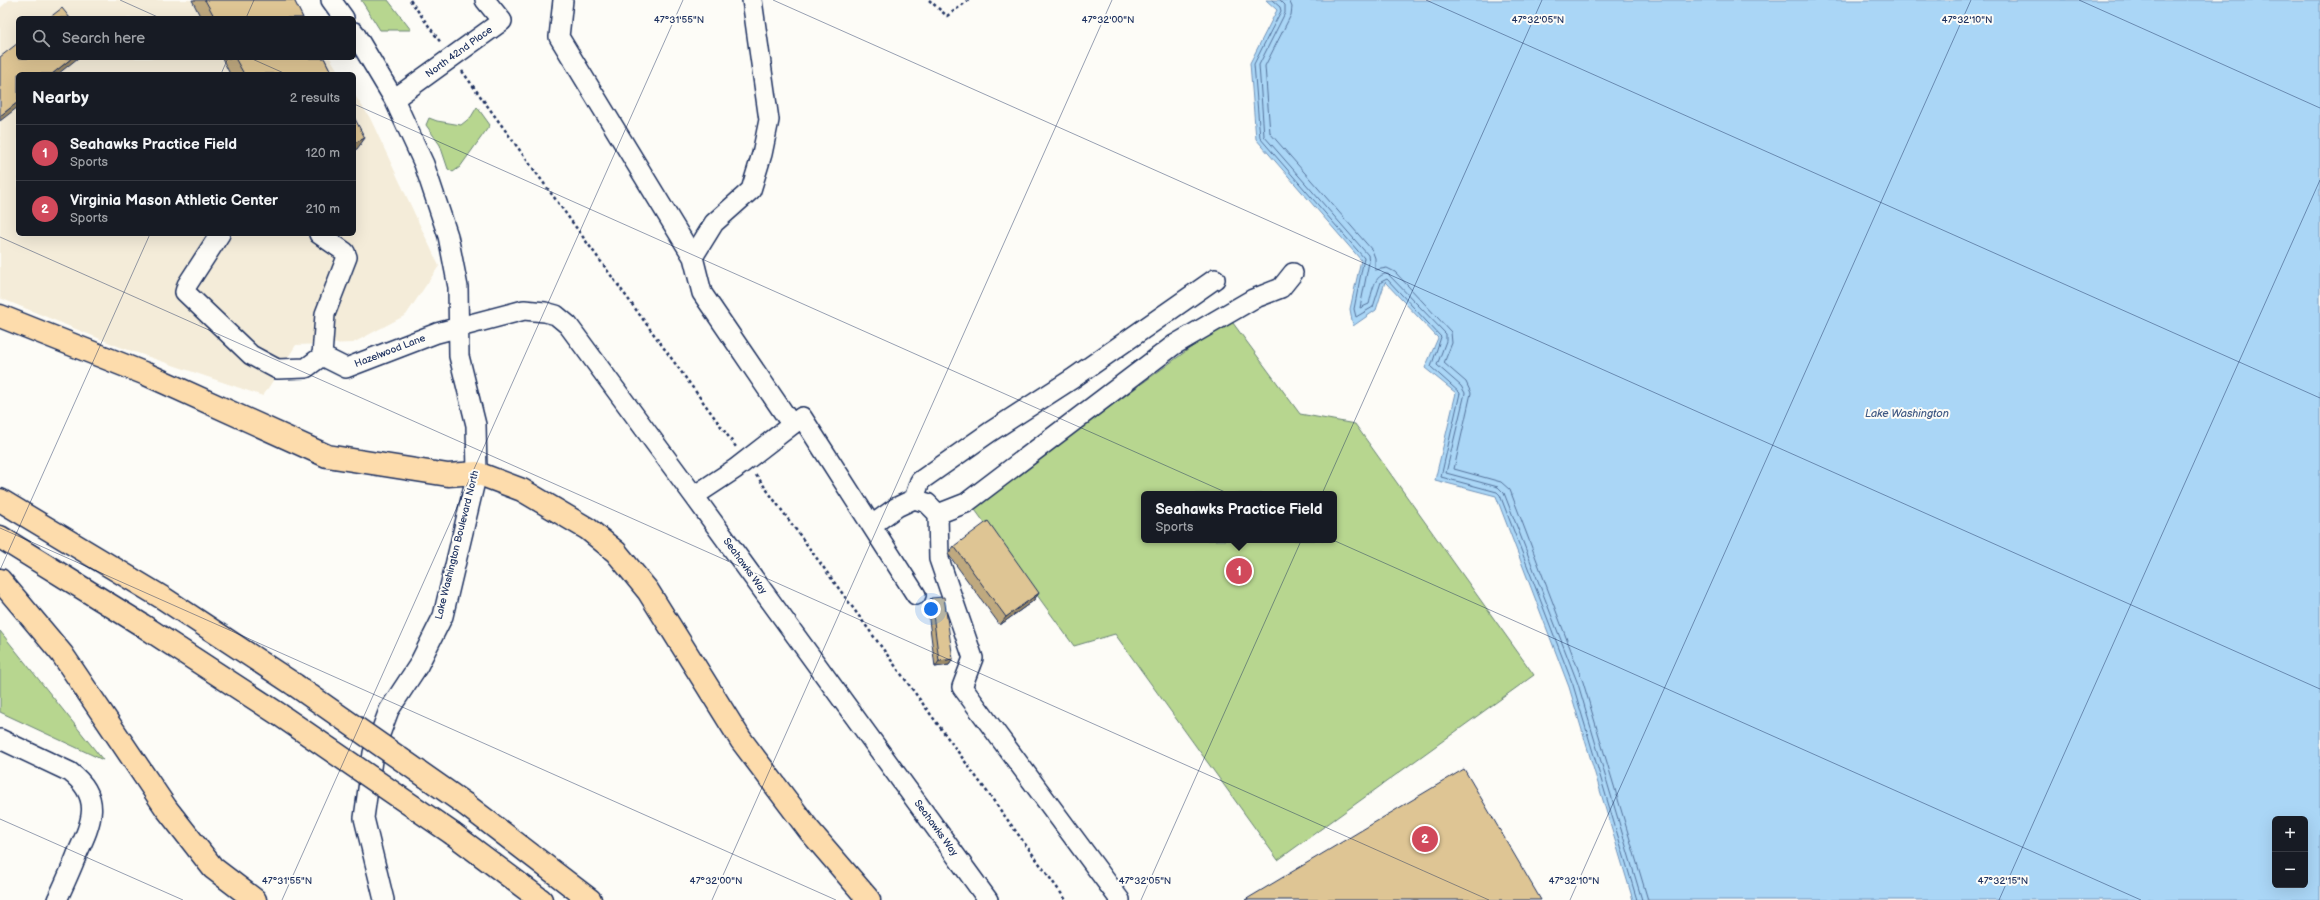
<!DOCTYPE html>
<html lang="en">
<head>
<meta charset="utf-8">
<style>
	:root { --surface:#171b24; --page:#20242c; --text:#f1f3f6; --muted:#9ea1a6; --line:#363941; --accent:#d1495b }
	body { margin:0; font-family:"Balsamiq Sans",sans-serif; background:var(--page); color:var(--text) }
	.controls { position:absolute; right:12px; bottom:12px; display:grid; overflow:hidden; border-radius:6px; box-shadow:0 4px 16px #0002 }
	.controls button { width:36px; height:36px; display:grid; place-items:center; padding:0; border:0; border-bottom:1px solid var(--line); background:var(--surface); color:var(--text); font:20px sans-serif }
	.you { position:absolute; left:931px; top:609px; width:14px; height:14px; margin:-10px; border:3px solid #fff; border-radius:50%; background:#1a73e8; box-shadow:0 0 0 6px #1a73e833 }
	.badge { display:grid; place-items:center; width:26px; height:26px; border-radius:50%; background:var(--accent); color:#fff; font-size:13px; font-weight:700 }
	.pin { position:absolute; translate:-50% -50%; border:2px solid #fff; box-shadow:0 1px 4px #0006 }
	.popup { position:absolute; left:1141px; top:491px; width:196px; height:52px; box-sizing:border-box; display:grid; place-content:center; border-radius:6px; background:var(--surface); filter:drop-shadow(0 1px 3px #0005); font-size:13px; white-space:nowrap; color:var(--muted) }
	.popup b { font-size:15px; color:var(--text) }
	.popup::after { content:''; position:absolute; left:50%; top:100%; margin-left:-8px; border:8px solid transparent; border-top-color:var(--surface) }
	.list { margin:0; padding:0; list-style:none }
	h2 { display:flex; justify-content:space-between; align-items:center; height:52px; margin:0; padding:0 16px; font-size:17px }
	h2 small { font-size:13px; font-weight:400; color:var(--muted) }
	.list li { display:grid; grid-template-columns:26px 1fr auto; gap:12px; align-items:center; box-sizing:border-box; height:56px; padding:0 16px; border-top:1px solid var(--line) }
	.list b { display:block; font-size:15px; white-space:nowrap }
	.list p { margin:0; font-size:13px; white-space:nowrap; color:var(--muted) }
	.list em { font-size:13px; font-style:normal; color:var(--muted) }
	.icon { flex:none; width:22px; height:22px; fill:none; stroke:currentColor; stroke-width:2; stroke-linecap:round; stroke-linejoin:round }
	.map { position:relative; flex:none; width:2320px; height:900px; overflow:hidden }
	.search { position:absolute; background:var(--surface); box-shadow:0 4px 16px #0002; left:16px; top:16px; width:340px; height:44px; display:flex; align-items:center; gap:10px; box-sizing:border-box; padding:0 14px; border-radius:6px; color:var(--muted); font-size:15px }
	.panel { position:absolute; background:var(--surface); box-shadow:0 4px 16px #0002; left:16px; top:72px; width:340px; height:164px; border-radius:6px }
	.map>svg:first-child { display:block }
</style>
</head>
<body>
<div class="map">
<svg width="2320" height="900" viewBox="0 0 2320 900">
	<rect width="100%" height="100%" fill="#fdfcf7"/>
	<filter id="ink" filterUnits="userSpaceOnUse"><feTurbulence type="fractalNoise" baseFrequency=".025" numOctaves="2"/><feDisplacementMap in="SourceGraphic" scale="8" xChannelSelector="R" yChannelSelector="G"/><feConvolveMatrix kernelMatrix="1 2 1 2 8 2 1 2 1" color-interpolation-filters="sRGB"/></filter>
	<g filter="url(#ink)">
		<!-- built -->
		<path fill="#f4ecd9" d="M9,0H291L303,18H18V58H330L340,74H18V234H354V94L370,118L439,266L406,315L353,343L296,345L263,396L120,347L0,298V8Z"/>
		<!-- green -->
		<path fill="#b7d68f" stroke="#698276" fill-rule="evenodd" d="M361,0H388L411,30H380Z
			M477,107L490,125L460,167L453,172L448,169L440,145L426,125L429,118L437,121L461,125L471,117Z
			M1230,319L1300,414L1355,424L1534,675L1278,860L1115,634L1074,646L973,507ZM1144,494H1334V540H1144Z
			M0,631L103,760L0,712Z"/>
		<!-- water -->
		<path fill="#aad6f6" stroke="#7193b9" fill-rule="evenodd" d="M1266,0H2320V900H1633L1569,687L1496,496L1435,480L1456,393L1425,368L1438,338L1385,282L1376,310L1353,326L1350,309L1361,260L1256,139L1250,63L1277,10ZM2275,819H2305V885H2275Z"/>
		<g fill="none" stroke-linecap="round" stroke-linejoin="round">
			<!-- shore -->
			<path stroke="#54729b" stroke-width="1" d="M1272,0L1280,7L1281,11L1254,64L1260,138L1364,258L1354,309L1356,317L1373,307L1381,282L1387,279L1441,337L1431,367L1460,393L1441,477L1497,492L1500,495L1573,685L1637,900
				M1280,0L1285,5V13L1259,65L1264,136L1368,255L1369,262L1360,308L1369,304C1372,293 1374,273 1388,274L1446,334V341L1437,365L1461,386L1465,393L1446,473L1498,487L1504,493L1578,684L1642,900
				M1289,0L1292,7L1291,15L1265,66L1270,133L1372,250L1375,258V270L1387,268L1395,272L1451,332L1452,343L1444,363L1466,382L1471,393L1454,469L1501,482L1510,490L1583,682L1648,900"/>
			<!-- minor casing -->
			<g stroke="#1b2f5e" stroke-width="22">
				<path id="minor" d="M331,0L344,18
					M563,0L559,37L693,257
					M752,0L769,120L762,154L751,190L714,223L693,257L702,293L792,425
					M354,32L394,99L424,164L448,236L458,287L459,356L476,425L477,473L443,616L418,666L389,710L373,753L364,818L384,900
					M394,99L502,21L485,0
					M220,234L187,285L185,292L251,355L277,369L306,368L322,356L325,314L347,257L345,252L319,234
					M322,356L346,368L437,333L524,310L545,312L556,315L568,325L694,496L988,900
					M694,496L735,469L802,417L916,595
					M914,499L920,481L990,432L1072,379L1215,279
					M938,514L966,503L1174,345L1253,299L1281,288L1293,273
					M872,525L897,507L914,499L927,503L938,514L939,559L973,658L962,687L1120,900
					M0,739L70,772C103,797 92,822 77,854C71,870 64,885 57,900"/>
			</g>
			<!-- highway casing -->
			<g stroke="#1b2f5e" stroke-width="25">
				<path id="highway" d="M0,316L146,374L327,456L448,475L477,473L522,490L588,529L616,552L648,591L741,740L809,830L869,900
					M0,500L163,598L295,685
					M0,537L142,625L280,715
					M0,580L62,654L166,808L213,868L255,900
					M465,804L590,900
					M453,834L541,900"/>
			</g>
			<!-- path -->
			<path stroke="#1b2f5e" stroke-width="2.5" stroke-dasharray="3 3" stroke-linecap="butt" d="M410,0L441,43
				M929,0L947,16L969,0
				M462,71L736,447
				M756,475L1066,900"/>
			<!-- minor -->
			<use href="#minor" stroke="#fdfcf7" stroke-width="19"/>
			<!-- highway -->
			<use href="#highway" stroke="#fddcac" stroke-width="22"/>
			<!-- highway-bridge casing -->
			<g stroke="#1b2f5e" stroke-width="25" stroke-linecap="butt">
				<path id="highway-bridge" d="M295,685L465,804
					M280,715L453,834"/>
			</g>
			<!-- highway-bridge -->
			<use href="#highway-bridge" stroke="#fddcac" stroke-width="22"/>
		</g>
		<!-- wall -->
		<path fill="#bfa97f" stroke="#1b2f5e" d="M192,0H294L303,18H201Z
			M222,58H324L332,74H230Z
			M954,546L1039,593L1033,601L1000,625L948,554Z
			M931,598L953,659L949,665L935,667L927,604Z"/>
		<!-- shaded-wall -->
		<path fill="#9b8a68" stroke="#1b2f5e" d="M72,58H78L58,74H52Z
			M18,102V107L0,121V116Z
			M365,138L357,149L354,150V143Z
			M1039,593L1033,601L1000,625L1006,617Z
			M953,659L949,665L935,667L939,661Z"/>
		<!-- building -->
		<path fill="#dec594" stroke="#1b2f5e" d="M205,0H294L303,18H215Z
			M62,8L70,18H49Z
			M18,43V58H72L52,74H18V102L0,116V57Z
			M235,58H324L332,74H244Z
			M354,117L365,138L354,143Z
			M988,521L1039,593L1006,617L954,546Z
			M944,597L953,659L939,661L931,598Z
			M1464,769L1541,900H1245Z"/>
	</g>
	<!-- ticks -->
	<path fill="none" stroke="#1b2f5e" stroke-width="1" stroke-opacity="0.45" d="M120,0L160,18M773,0L2320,689M1426,0L2320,398M2079,0L2320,108M246,18L254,0M250,58L286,74M221,74L228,58M354,104L2141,900M0,237L1489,900M0,528L836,900M0,570L150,234M0,819L183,900M282,900L683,0M712,900L1112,0M1141,900L1542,0M1570,900L1971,0M1999,900L2320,180"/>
	<g text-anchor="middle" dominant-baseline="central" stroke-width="4" stroke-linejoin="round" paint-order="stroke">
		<!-- street labels -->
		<g font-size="10" fill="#1b2f5e" stroke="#fdfcf7">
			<text transform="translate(459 52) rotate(-36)">North 42nd Place</text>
			<text transform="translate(390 351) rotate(-21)">Hazelwood Lane</text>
			<text transform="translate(457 545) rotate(-76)">Lake Washington Boulevard North</text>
			<text transform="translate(745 566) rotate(54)">Seahawks Way</text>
			<text transform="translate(936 828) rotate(54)">Seahawks Way</text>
		</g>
		<!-- water labels -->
		<g font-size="11" font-style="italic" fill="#3f5984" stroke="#fdfcf7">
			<text x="1907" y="413">Lake Washington</text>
		</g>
	</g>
	<g font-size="10" text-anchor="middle" fill="#1b2f5e" stroke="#fdfcf7" stroke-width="4" stroke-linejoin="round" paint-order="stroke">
		<text x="679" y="23">47°31'55"N</text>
		<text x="1108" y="23">47°32'00"N</text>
		<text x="1538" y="23">47°32'05"N</text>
		<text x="1967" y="23">47°32'10"N</text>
		<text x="287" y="884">47°31'55"N</text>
		<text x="716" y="884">47°32'00"N</text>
		<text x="1145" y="884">47°32'05"N</text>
		<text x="1574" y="884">47°32'10"N</text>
		<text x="2003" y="884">47°32'15"N</text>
	</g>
</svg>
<div class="controls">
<button>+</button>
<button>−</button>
</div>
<div class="you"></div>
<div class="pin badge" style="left:1239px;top:571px">1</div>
<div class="popup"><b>Seahawks Practice Field</b>Sports</div>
<div class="pin badge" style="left:1425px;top:839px">2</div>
<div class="search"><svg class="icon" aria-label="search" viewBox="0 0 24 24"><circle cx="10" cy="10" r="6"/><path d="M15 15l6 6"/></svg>Search here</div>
<section class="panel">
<h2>Nearby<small>2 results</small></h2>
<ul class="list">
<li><span class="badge">1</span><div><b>Seahawks Practice Field</b><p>Sports</p></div><em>120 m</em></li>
<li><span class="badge">2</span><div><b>Virginia Mason Athletic Center</b><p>Sports</p></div><em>210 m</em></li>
</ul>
</section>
</div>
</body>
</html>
